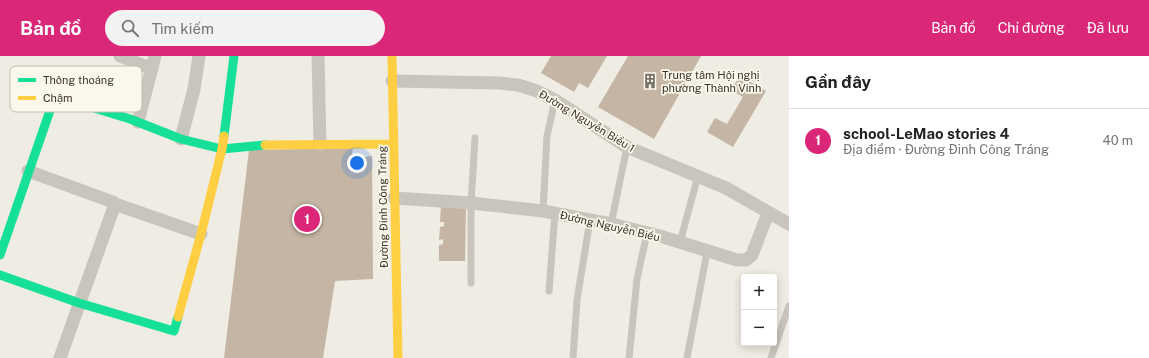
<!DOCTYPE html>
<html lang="vi">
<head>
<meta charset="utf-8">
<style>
	:root { --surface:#fff; --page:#f2f2f2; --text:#222; --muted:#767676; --line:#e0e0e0; --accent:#db2777 }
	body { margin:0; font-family:"Public Sans",sans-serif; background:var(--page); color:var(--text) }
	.controls { position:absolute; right:12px; bottom:12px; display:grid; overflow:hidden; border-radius:4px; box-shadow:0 2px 10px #0003 }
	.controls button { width:36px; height:36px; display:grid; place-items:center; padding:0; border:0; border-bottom:1px solid var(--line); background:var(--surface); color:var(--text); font:20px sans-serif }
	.you { position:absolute; left:357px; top:107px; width:14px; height:14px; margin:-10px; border:3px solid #fff; border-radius:50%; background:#1a73e8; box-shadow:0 0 0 6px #1a73e833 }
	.badge { display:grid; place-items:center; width:26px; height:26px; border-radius:50%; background:var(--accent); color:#fff; font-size:13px; font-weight:700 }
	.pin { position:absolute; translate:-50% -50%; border:2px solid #fff; box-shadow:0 1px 4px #0006 }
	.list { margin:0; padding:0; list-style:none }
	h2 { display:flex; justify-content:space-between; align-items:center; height:52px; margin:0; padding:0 16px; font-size:17px }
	h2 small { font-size:13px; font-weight:400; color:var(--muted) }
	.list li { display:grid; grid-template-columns:26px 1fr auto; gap:12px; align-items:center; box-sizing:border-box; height:64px; padding:0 16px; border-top:1px solid var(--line) }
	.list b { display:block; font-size:15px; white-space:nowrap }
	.list p { margin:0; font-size:13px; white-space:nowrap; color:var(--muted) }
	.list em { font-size:13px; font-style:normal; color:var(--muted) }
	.icon { flex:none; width:22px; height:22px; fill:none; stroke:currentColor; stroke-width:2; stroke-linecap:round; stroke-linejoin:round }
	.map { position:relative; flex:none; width:789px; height:302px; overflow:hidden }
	header { display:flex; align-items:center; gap:24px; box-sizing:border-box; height:56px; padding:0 20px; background:var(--accent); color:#fff }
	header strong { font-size:19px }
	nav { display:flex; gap:22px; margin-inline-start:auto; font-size:14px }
	.search { width:280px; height:36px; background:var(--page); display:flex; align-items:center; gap:10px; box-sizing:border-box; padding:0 14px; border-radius:22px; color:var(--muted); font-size:15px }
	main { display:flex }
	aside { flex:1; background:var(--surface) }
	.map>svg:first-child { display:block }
</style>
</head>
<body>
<header>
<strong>Bản đồ</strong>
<div class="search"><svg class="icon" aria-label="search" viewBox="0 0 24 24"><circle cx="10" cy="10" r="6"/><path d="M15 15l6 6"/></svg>Tìm kiếm</div>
<nav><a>Bản đồ</a><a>Chỉ đường</a><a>Đã lưu</a></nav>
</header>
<main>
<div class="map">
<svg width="789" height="302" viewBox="0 0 789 302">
	<rect width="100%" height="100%" fill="#efece3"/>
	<!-- building -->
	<path fill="#c4b5a4" d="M551,0H607L588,32L579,27L574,36L541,17Z
		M628,0H701L654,83L598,51Z
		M740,20L766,35L733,91L707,76L715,62L727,68L743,41L731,34Z
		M353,92L351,103L372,100L373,223L335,225L323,302H224L249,94Z
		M441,149H466L465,205H439V189L443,188V183L439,184L440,171L444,170V166H440Z"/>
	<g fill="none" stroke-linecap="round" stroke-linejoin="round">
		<!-- lane -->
		<path stroke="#c9c5bc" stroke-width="7" d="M24,16L39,32L55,40
			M543,155L547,80L555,44
			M611,168L627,91
			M680,186L698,120
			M471,227V147L475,82
			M549,235L555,157
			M573,302L577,244L590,164
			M629,302L637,223L647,177
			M687,302L707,196
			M771,302L789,250"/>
		<!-- street -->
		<path stroke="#c9c5bc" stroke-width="13" d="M120,0L152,13
			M318,0L320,88
			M392,25L499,27L518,29L537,35L555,44L627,91L726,132L789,168
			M138,66L155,0
			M181,83L194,33L199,0
			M28,115L113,146L115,148L60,302
			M394,142L471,147L543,155L611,168L660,180L737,204H746L752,199L768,157
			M115,148L201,178"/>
		<!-- fast -->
		<path stroke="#16e098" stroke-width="9" d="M224,80L234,0
			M0,199L55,40L130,63L181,83L222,93L265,89
			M0,219L79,247L174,275L178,261"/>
		<!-- slow -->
		<path stroke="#ffcf43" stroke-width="9" d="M392,0L398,302
			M265,89L393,88
			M178,261L201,178L222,93L224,80"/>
	</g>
	<!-- icons -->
	<defs>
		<g id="building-bare" transform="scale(1.2)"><path d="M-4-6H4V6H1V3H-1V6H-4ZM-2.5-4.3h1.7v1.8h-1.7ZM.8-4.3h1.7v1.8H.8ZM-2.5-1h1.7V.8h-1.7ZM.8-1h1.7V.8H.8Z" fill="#79746a" stroke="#fbf8eb" stroke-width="2.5" paint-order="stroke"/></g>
	</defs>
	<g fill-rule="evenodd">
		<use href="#building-bare" x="650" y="25"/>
	</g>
	<g text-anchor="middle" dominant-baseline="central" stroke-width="3.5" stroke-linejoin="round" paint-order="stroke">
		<!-- poi labels -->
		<g font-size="11" fill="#3a3329" stroke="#fbf8eb" text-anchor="start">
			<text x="662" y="19">Trung tâm Hội nghị<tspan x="662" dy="13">phường Thành Vinh</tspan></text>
		</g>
		<!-- street labels -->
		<g font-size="11" fill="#3a3329" stroke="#fbf8eb">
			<text transform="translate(587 65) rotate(31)">Đường Nguyễn Biểu 1</text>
			<text transform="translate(383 151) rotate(-91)">Đường Đinh Công Tráng</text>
			<text transform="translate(610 170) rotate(13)">Đường Nguyễn Biểu</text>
		</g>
	</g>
	<!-- legend -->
	<rect x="10" y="10" width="132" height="46" rx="6" fill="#fbf8eb" stroke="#c1bdb1" stroke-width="1"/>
	<rect x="18" y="22" width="18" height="4" fill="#16e098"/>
	<rect x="18" y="40" width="18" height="4" fill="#ffcf43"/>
	<g font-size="11" fill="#3a3329">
		<text x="43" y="28">Thông thoáng</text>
		<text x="43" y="46">Chậm</text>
	</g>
</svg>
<div class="controls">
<button>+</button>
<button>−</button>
</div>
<div class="you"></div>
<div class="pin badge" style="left:307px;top:163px">1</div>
</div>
<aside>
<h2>Gần đây<small></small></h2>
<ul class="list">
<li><span class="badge">1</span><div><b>school-LeMao stories 4</b><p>Địa điểm · Đường Đinh Công Tráng</p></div><em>40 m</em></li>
</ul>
</aside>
</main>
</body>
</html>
